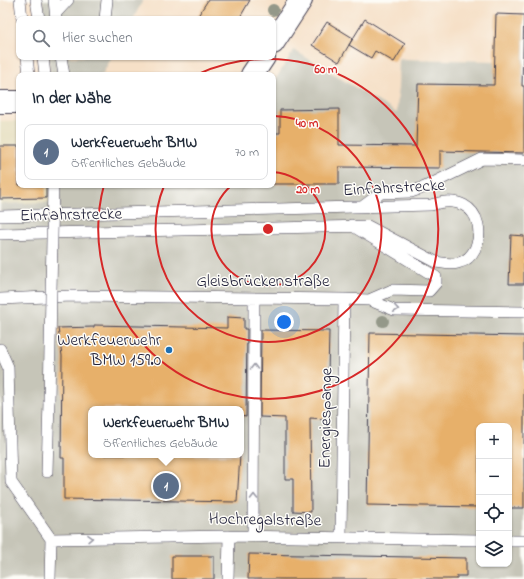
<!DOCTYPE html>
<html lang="de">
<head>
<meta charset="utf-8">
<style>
	:root { --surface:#fff; --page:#f6f6f7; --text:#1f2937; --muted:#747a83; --line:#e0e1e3; --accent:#1f6fb2 }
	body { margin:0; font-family:"Indie Flower",sans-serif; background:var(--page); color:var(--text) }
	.controls { position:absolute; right:12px; bottom:12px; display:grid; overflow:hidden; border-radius:8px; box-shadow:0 1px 3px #0004 }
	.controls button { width:36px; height:36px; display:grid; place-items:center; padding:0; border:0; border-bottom:1px solid var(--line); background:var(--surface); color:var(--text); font:20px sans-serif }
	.you { position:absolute; left:284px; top:322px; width:14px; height:14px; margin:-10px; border:3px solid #fff; border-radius:50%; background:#1a73e8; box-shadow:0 0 0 6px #1a73e833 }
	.badge { display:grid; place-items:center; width:26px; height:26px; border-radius:50%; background:var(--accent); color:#fff; font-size:13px; font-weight:700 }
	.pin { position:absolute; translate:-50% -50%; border:2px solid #fff; box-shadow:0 1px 4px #0006 }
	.popup { position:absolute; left:88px; top:406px; width:156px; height:52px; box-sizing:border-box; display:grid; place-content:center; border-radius:8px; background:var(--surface); filter:drop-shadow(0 1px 3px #0005); font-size:13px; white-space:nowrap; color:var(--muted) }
	.popup b { font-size:15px; color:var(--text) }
	.popup::after { content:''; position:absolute; left:50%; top:100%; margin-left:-8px; border:8px solid transparent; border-top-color:var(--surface) }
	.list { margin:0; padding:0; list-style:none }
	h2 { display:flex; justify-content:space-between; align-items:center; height:52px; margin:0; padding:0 16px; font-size:17px }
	h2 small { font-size:13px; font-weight:400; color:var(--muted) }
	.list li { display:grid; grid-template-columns:26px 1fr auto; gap:12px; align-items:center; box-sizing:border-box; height:56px; margin:0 8px 8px; padding:0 8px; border:1px solid var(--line); border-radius:8px }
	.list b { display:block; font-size:15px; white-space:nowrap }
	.list p { margin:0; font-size:13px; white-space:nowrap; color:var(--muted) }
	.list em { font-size:13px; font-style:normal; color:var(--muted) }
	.icon { flex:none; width:22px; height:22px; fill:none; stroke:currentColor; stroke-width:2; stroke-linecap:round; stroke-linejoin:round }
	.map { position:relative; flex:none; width:524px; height:579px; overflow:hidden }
	.search { position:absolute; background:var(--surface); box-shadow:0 1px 3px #0004; left:16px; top:16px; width:260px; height:44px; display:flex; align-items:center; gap:10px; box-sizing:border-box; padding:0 14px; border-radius:8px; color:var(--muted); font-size:15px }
	.panel { position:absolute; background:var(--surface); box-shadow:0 1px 3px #0004; left:16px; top:72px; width:260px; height:116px; border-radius:8px }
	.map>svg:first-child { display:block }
</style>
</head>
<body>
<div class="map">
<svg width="524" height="579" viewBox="0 0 524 579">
	<rect width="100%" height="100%" fill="#fdfcf7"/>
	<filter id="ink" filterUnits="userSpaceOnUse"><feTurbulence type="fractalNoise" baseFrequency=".025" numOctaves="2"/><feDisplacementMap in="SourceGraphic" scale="8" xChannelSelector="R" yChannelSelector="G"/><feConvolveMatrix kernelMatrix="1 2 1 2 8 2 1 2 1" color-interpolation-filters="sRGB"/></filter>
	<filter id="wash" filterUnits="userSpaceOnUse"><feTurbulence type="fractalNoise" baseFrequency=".012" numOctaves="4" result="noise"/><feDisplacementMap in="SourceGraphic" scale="16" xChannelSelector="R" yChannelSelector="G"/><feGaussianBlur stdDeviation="0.9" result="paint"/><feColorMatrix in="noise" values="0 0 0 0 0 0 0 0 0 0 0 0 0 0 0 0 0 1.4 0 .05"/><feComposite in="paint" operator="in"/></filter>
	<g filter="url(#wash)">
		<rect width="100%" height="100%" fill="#f6e0c7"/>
		<!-- built -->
		<path fill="#e3dbba" d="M0,121H19V185H52V202L0,204Z"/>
		<!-- industrial -->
		<path fill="#c6c5b8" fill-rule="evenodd" d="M42,0H143L133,19H44Z
			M496,14L524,15V579H0V204L52,202V185H273V83L294,50L397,113L399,59L495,61ZM91,409H241V455H91ZM479,426H509V564H479Z
			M48,57H112L102,75H50Z"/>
		<g id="blocks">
			<!-- building -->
			<path fill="#e7b06b" d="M208,0H250L239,19H196Z
				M496,14L524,15L522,86H524V153L440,151V168L339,167V184H273V133H280V110L339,109V145L416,146L418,84L494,85Z
				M365,19L405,44L394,62L375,51L371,58L349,45Z
				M327,22L353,38L339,62L312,45Z
				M0,146H19V185H46V198L0,199Z
				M511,235L524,236V284H509Z
				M227,317L244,318V329H247L246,417L241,416V409H91V455H240L237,502L64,499V458H61L62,356L58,328L94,327V325L227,328Z
				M261,330L329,331L327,419L310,418L311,512L293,511V479H285V418L260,417Z
				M370,333L524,336V508H509V426H479V507L367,505Z
				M249,554L466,558V576H457V579H248Z
				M172,556H214V579H172Z"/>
		</g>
	</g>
	<g filter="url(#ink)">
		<use href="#blocks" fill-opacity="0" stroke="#423e50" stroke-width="1"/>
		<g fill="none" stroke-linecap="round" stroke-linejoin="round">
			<!-- service casing -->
			<g stroke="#423e50" stroke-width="12">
				<path id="service" d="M20,0L22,19
					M36,0L39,19
					M54,0L56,19
					M56,13L68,0
					M105,19L107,0
					M27,57L29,75
					M43,57L45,75
					M61,57L64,75
					M362,207L381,193L411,192L425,187L482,159L524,160
					M0,216L431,205C488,186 490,256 458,263C451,265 443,263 436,262L368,226L0,234
					M351,225L436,277V283L429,291L392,290L369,300
					M0,299L71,296L344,299L369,300L394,310L524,312
					M0,349L8,367L11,482L51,539
					M47,472L49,401
					M253,536L254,299
					M341,537L344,299
					M51,539L229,536L479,540
					M509,541H524
					M50,579L51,539
					M228,579L229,536"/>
			</g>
			<!-- minor casing -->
			<g stroke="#423e50" stroke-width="24">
				<path id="minor" d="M273,43L301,0
					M252,75L264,57
					M0,102H19"/>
			</g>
			<!-- service -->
			<use href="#service" stroke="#fff" stroke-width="11"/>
			<!-- minor -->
			<use href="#minor" stroke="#fff" stroke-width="22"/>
			<!-- service-bridge casing -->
			<g stroke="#423e50" stroke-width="12" stroke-linecap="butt">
				<path id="service-bridge" d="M49,401L53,185"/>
			</g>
			<!-- service-bridge -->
			<use href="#service-bridge" stroke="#fff" stroke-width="11"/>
		</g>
		<!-- trees -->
		<g fill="#949889">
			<circle cx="273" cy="10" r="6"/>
			<circle cx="383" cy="321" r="6"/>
		</g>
		<!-- one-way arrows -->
		<defs><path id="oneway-chevron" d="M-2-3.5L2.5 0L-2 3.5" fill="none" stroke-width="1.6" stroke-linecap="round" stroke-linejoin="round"/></defs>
		<g stroke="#9c9ca7">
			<use href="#oneway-chevron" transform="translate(396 309) rotate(8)"/>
			<use href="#oneway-chevron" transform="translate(254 367) rotate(-90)"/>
			<use href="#oneway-chevron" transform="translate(254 497) rotate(-90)"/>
			<use href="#oneway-chevron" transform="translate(90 538) rotate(-1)"/>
		</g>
	</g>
	<!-- distance rings -->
	<g fill="none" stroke="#d62828" stroke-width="2">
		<path d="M273 172A57 57 0 1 1 232 185"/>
		<path d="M274 116A113 113 0 1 1 164 186"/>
		<path d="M196 75A170 170 0 1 1 104 185"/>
	</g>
	<!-- markers -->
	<circle fill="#1f6fb2" stroke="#fdfcf7" stroke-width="1.5" cx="169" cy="350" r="4"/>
	<g text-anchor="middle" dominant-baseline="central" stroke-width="3" stroke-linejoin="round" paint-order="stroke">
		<!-- street labels -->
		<g font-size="17" fill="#22223b" stroke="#fdfcf7">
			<text transform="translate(394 188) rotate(-3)">Einfahrstrecke</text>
			<text transform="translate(71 215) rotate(-1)">Einfahrstrecke</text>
			<text x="263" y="281">Gleisbrückenstraße</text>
			<text transform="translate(326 418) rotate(-89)">Energiespange</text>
			<text transform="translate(265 520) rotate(1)">Hochregalstraße</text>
		</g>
		<!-- poi labels -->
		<g font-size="17" fill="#22223b" stroke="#fdfcf7" text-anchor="end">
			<text x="161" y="340">Werkfeuerwehr<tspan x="161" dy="20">BMW 159.0</tspan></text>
		</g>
	</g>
	<circle cx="268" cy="229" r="6" fill="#d62828" stroke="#fdfcf7" stroke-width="2"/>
	<g font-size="12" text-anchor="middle" font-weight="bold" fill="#d62828" stroke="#fdfcf7" stroke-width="3" stroke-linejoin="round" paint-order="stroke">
		<text x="326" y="73">60 m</text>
		<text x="307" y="127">40 m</text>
		<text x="308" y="193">20 m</text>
	</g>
</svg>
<div class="controls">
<button>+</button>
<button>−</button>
<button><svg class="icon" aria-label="locate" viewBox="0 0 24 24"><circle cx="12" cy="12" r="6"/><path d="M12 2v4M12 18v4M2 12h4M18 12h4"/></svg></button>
<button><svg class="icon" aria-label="layers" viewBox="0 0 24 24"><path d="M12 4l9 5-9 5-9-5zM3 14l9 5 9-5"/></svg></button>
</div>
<div class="you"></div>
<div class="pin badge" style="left:166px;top:486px;background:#5c6f8a">1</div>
<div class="popup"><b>Werkfeuerwehr BMW</b>Öffentliches Gebäude</div>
<div class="search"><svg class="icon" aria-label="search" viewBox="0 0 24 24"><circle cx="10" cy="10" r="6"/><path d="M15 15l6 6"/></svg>Hier suchen</div>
<section class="panel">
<h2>In der Nähe<small></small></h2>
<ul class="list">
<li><span class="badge" style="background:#5c6f8a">1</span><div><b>Werkfeuerwehr BMW</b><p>Öffentliches Gebäude</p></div><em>70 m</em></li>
</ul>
</section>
</div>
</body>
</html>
